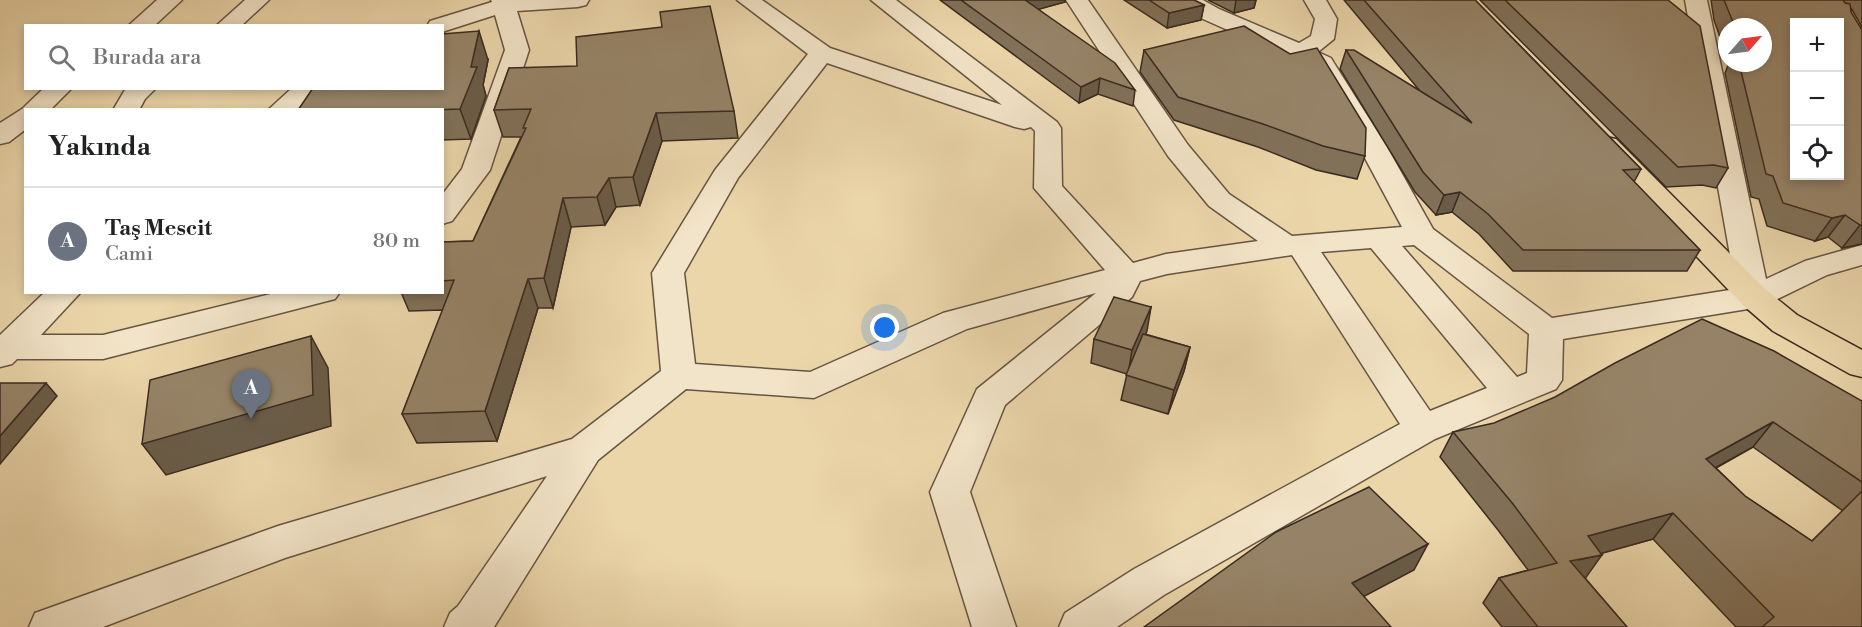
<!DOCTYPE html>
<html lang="tr">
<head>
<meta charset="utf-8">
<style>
	:root { --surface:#fff; --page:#f6f6f6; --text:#202124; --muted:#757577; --line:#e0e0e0; --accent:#8f2418 }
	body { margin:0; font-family:"Libre Bodoni",serif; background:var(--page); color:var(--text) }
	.controls { position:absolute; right:18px; top:18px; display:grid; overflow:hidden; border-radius:0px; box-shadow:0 3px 9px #0003 }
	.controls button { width:54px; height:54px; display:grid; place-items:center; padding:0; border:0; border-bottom:2px solid var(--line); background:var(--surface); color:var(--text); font:30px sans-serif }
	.compass { position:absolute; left:1718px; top:18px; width:54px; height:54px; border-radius:50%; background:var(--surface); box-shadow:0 3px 9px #0003; rotate:62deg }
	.you { position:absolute; left:885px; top:328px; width:21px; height:21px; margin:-15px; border:4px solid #fff; border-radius:50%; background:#1a73e8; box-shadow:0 0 0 9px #1a73e833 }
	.badge { display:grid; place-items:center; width:39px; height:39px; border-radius:50%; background:var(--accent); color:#fff; font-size:20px; font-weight:700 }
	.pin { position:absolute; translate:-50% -50px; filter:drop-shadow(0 2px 3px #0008) }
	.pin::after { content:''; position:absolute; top:32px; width:21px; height:18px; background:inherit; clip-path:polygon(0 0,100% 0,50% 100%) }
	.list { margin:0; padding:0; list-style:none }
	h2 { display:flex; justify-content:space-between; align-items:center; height:78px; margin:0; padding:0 24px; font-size:26px }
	h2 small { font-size:20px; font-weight:400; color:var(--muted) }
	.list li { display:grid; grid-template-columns:39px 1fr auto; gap:18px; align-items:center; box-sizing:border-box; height:108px; padding:0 24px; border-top:2px solid var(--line) }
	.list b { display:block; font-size:22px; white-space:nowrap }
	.list p { margin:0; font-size:20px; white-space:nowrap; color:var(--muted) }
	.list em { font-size:20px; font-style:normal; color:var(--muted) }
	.icon { flex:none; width:33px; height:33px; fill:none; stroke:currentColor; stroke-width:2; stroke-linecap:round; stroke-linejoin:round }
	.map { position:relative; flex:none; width:1862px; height:627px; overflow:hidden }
	.search { position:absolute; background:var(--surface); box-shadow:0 3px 9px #0003; left:24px; top:24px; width:420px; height:66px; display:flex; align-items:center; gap:15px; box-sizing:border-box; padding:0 21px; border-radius:0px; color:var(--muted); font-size:22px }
	.panel { position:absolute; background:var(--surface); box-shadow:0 3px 9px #0003; left:24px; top:108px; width:420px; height:186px; border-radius:0px }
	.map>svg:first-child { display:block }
</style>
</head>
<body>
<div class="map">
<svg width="1862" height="627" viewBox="0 0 1862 627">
	<rect width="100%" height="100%" fill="#ebd6aa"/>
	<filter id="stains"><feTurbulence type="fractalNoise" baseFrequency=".00333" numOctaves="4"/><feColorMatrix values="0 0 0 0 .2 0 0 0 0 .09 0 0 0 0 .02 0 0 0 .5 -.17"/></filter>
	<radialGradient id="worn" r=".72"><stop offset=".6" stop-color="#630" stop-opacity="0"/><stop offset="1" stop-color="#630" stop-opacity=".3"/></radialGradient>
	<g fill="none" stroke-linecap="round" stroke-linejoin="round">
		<!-- minor casing -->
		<g stroke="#665542" stroke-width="3">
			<path id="minor" d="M157,0H182L154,26H128Z
				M245,0H269L241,26H216Z
				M491,0H589L586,5L578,7L517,11L529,50L490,170L452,221L442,224V195L462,169L505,50L495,15L442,32V26H427L430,21L492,2Z
				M737,0H762L830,48L1002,105L871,0H896L1057,122L1061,128L1062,186L1133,263L1166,254L1258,241L1209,206L1168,156L1066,0H1088L1188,145L1229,194L1292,236L1402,227L1359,147L1313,68L1203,19L1180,5L1177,0H1203L1219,9L1299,43L1311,36L1315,19L1304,0H1326L1337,19L1334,39L1318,52L1331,58L1334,63L1387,147L1433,229L1552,318L1736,289L1685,0H1707L1766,279L1805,261L1862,245V265L1827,275L1765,305L1754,308L1563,339L1562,380L1556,389L1435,439L1164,595L1117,627H1059L1065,613L1134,569L1400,424L1292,255L1167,274L1140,281L1132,297L1005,405L970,492L1016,627H972L930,492L977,389L1096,293L967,329L814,398L686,389L598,460L494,627H444L450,613L458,606L547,476L285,558L103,627H29L35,613L278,526L572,439L661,371L652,273L715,170L808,54ZM827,63L1015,127L1024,129L1031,127L1035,131L1034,188L1105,270L943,313L810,372L695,364L684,273L738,178ZM1414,245L1529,334L1527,373L1517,377L1402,246ZM1371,248L1487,388L1430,411L1321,252Z
				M44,88H72L50,110H26V129L9,142L0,144V123L22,109Z
				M126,88H156L145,99L139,110H113Z
				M292,88H320L297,110H268Z
				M45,292H81L41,335H103L279,292H340L335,299L103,359H17L12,364L0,367V335Z"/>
		</g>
		<!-- major casing -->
		<g stroke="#3a2a1f" stroke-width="3">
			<path id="major" d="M1606,137L1616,139L1765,289L1797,315L1862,350V377L1850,374L1773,331L1743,305L1596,151L1592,145L1596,139Z"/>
		</g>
		<!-- minor -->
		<use href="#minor" fill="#f2e4c8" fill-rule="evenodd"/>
		<!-- major -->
		<use href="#major" fill="#ebd6aa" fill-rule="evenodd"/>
	</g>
	<!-- wall -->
	<path fill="#817159" stroke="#3a2a1f" stroke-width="1.5" fill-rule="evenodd" d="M940,0H1065V2L1038,9L1135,90L1133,106L1098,94L1079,103Z
		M1124,0H1194L1204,5L1201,20L1167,28Z
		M1208,0H1256L1254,8L1234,13Z
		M1344,0H1475L1641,169L1634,182L1700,250L1687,271H1513L1479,234L1452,212L1436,215L1415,192L1340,69L1346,50L1420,91Z
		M1480,0H1668L1728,168L1716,188L1702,185L1666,187Z
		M1711,0H1862V27L1851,8L1862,244L1842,248L1828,237L1815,241L1767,226L1759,199L1751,197L1725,73L1729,63H1763V27H1727V57L1714,20Z
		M1144,50L1365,156L1357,179L1316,170L1258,147L1174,120L1140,72Z
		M488,60L483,85L486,96L471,139L442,140V110Z
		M509,68L734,111L738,138L662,141L640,205L616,207L605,225L571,227L553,308H538L497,441L417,443L402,414L443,310L409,311L401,292H442V242L473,241L521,137H503L494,110Z
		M1151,307L1145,334L1190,347L1184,371L1168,414L1121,400L1127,374L1091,363L1094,339Z
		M1862,401V627H1736L1653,539L1601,553L1585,578L1627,627H1502L1483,603L1499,578L1528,570L1498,530L1440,457L1453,432ZM1753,447L1843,511L1812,541L1745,496L1716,468Z"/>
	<!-- shaded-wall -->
	<path fill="#695c48" stroke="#3a2a1f" stroke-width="1.5" d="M1023,0H1065V2L1022,14Z
		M1236,0H1256L1254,8L1234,13Z
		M1204,5L1201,20L1167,28L1169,13Z
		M479,31L488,60L483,85L486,96L471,139L460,109Z
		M1100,78L1098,94L1079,103L1081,87Z
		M656,113L662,141L640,205L633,177Z
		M609,178L616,207L605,225L597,197Z
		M1460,192L1452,212L1436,215L1444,195Z
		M563,198L571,227L553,308L544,278Z
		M1845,215L1828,237L1815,241L1832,218Z
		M1860,225H1862V244L1842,248Z
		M528,279L538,308L497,441L485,411Z
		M1151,307L1147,331L1128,374L1132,350Z
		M311,336L328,368L331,426L166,475L142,444Z
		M1190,347L1184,371L1168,414L1174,390Z
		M46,383L57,396L0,464V436Z
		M1773,422L1753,447L1686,484L1706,459Z
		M1673,513L1653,539L1578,560L1602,555L1584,580L1553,586L1588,536Z
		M1428,544L1414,570L1340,609L1352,583Z"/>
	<!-- building -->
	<path fill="#968367" stroke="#3a2a1f" stroke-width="1.5" fill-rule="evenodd" d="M961,0H1025L1115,63L1135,90L1100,78L1081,87Z
		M1149,0H1194L1204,5L1169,13Z
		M1364,0H1475L1641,169L1623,170L1700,250H1523L1488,214L1460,192L1444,195L1423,172L1346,50H1354L1472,123Z
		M1505,0H1668L1700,26L1728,168L1714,165L1678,167Z
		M1724,0H1843L1845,3L1850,4L1851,12L1862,30V225H1860L1845,215L1832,218L1783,203L1773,176L1766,174L1739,63H1763V27H1735ZM1794,22H1839V176H1794Z
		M710,6L734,111L656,113L633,177L609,178L597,197L563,198L544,278L528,279L485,411L402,414L454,280L442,281V242L473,241L526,128H523L531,109L494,110L509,68L577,66L576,37L662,27L660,12Z
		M1244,26L1290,54L1317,48L1366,128L1365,156L1323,146L1263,124L1178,97L1144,50Z
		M479,31L471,67H477L460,109L431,110H298L313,88H442V34Z
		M1114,297L1151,307L1132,350L1094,339Z
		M1702,319L1774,351L1862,401V482L1773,422L1706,459L1745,496L1812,541L1862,491V627H1762L1774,617L1673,513L1588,536L1602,555L1570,561L1627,627H1538L1499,578L1557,563L1513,504L1453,432L1494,423L1555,397L1615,363Z
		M1143,334L1190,347L1174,390L1126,375Z
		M311,336L313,395L142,444L150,380Z
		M0,383H46L0,436Z
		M1369,487L1428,544L1352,583L1391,627H1144L1276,532Z"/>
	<rect width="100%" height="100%" filter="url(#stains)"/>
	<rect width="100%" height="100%" fill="url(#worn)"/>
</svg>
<div class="controls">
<button>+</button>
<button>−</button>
<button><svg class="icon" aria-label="locate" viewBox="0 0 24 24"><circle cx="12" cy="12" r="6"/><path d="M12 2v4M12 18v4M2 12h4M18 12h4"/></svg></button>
</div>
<svg class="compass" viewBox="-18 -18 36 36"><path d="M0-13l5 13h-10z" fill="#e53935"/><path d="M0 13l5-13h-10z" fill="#757577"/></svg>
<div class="you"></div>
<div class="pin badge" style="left:251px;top:419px;background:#6b7280">A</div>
<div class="search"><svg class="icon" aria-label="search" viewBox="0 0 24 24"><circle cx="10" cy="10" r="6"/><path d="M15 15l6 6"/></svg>Burada ara</div>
<section class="panel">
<h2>Yakında<small></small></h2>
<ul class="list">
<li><span class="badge" style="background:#6b7280">A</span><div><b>Taş Mescit</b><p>Cami</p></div><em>80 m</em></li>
</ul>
</section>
</div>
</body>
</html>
